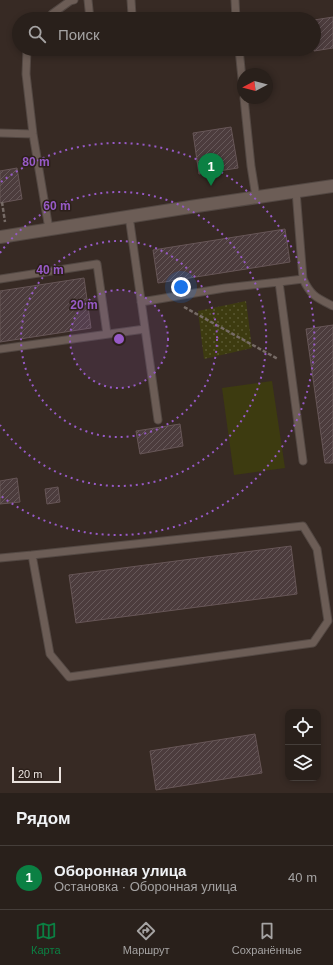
<!DOCTYPE html>
<html lang="ru">
<head>
<meta charset="utf-8">
<style>
	:root { --surface:#29201b; --page:#352d28; --text:#f1f3f6; --muted:#a5a3a3; --line:#453e3a; --accent:#0b8043 }
	body { margin:0; font-family:Arial,sans-serif; background:var(--page); color:var(--text) }
	.controls { position:absolute; right:12px; bottom:12px; display:grid; overflow:hidden; border-radius:8px; box-shadow:0 2px 6px #0003 }
	.controls button { width:36px; height:36px; display:grid; place-items:center; padding:0; border:0; border-bottom:1px solid var(--line); background:var(--surface); color:var(--text); font:20px sans-serif }
	.compass { position:absolute; left:237px; top:68px; width:36px; height:36px; border-radius:50%; background:var(--surface); box-shadow:0 2px 6px #0003; rotate:263deg }
	.scale { position:absolute; left:12px; bottom:10px; width:49px; box-sizing:border-box; padding-left:4px; border:2px solid #eae2de; border-top:0; font-size:11px; line-height:14px; white-space:nowrap; color:#eae2de; -webkit-text-stroke:3px #2c201a; paint-order:stroke }
	.you { position:absolute; left:181px; top:287px; width:14px; height:14px; margin:-10px; border:3px solid #fff; border-radius:50%; background:#1a73e8; box-shadow:0 0 0 6px #1a73e833 }
	.badge { display:grid; place-items:center; width:26px; height:26px; border-radius:50%; background:var(--accent); color:#fff; font-size:13px; font-weight:700 }
	.pin { position:absolute; translate:-50% -33px; filter:drop-shadow(0 1px 2px #0008) }
	.pin::after { content:''; position:absolute; top:21px; width:14px; height:12px; background:inherit; clip-path:polygon(0 0,100% 0,50% 100%) }
	.list { margin:0; padding:0; list-style:none }
	h2 { display:flex; justify-content:space-between; align-items:center; height:52px; margin:0; padding:0 16px; font-size:17px }
	h2 small { font-size:13px; font-weight:400; color:var(--muted) }
	.list li { display:grid; grid-template-columns:26px 1fr auto; gap:12px; align-items:center; box-sizing:border-box; height:64px; padding:0 16px; border-top:1px solid var(--line) }
	.list b { display:block; font-size:15px; white-space:nowrap }
	.list p { margin:0; font-size:13px; white-space:nowrap; color:var(--muted) }
	.list em { font-size:13px; font-style:normal; color:var(--muted) }
	.icon { flex:none; width:22px; height:22px; fill:none; stroke:currentColor; stroke-width:2; stroke-linecap:round; stroke-linejoin:round }
	.map { position:relative; flex:none; width:333px; height:793px; overflow:hidden }
	.search { position:absolute; background:var(--surface); box-shadow:0 2px 6px #0003; left:12px; right:12px; top:12px; height:44px; display:flex; align-items:center; gap:10px; box-sizing:border-box; padding:0 14px; border-radius:22px; color:var(--muted); font-size:15px }
	.sheet { height:116px; background:var(--surface) }
	nav { display:flex; justify-content:space-around; align-items:center; box-sizing:border-box; height:56px; border-top:1px solid var(--line); background:var(--surface); font-size:11px; color:var(--muted) }
	nav a { display:grid; justify-items:center; gap:2px }
	nav .on { color:var(--accent) }
	.map>svg:first-child { display:block }
</style>
</head>
<body>
<div class="map">
<svg width="333" height="793" viewBox="0 0 333 793">
	<defs>
		<pattern id="park-dots" width="8" height="8" patternUnits="userSpaceOnUse"><rect width="8" height="8" fill="#3d3b10"/><path d="M2 2h.1M6 6h.1" fill="none" stroke="#595732" stroke-width="1.8" stroke-linecap="round"/></pattern>
		<pattern id="building-hatch" width="6" height="6" patternUnits="userSpaceOnUse"><rect width="6" height="6" fill="#4c3c3d"/><path d="M-1 1l2-2M0 6l6-6M5 7l2-2" fill="none" stroke="#665859"/></pattern>
	</defs>
	<rect width="100%" height="100%" fill="#372a24"/>
	<!-- park -->
	<path fill="url(#park-dots)" d="M246,301L252,348L204,359L198,311Z"/>
	<!-- pitch -->
	<path fill="#3d3b10" d="M272,381L285,468L234,475L222,388Z"/>
	<!-- building -->
	<path fill="url(#building-hatch)" stroke="#675657" d="M333,17V48L314,51V20Z
		M231,127L238,168L199,174L193,133Z
		M17,168L22,199L0,203V171Z
		M285,229L290,262L158,283L153,250Z
		M84,278L91,328L0,342V291Z
		M333,325V463H325L306,329Z
		M180,424L183,446L140,454L136,431Z
		M17,478L20,502L0,504V481Z
		M58,487L60,502L47,504L45,489Z
		M291,546L297,594L76,623L69,575Z
		M255,734L262,773L156,790L150,751Z"/>
	<g fill="none" stroke-linecap="round" stroke-linejoin="round">
		<!-- lane casing -->
		<g stroke="#534843" stroke-width="9">
			<path id="lane" d="M88,0L90,19
				M131,0L132,15L134,19
				M235,0L236,19
				M48,19L52,14L70,1L74,0
				M27,49L26,74L33,134L49,229
				M239,49L243,88
				M244,98L251,166L256,197
				M0,133L33,134
				M296,191L303,279L279,282L303,461
				M129,216L158,420
				M0,279L97,264L107,334
				M303,279C311,296 317,298 333,306
				M141,302L225,288L279,282
				M0,349L145,329
				M0,558L32,555L303,526L317,549L328,621L313,643L69,677L50,654L32,555"/>
		</g>
		<!-- street casing -->
		<g stroke="#534843" stroke-width="14">
			<path id="street" d="M0,237L190,207L333,186"/>
		</g>
		<!-- path -->
		<path stroke="#766b66" stroke-width="2.5" stroke-dasharray="4 2" stroke-linecap="butt" d="M2,202L5,222
			M184,307L278,359"/>
		<!-- lane -->
		<use href="#lane" stroke="#6c5d56" stroke-width="7"/>
		<!-- street -->
		<use href="#street" stroke="#6c5d56" stroke-width="12"/>
	</g>
	<!-- distance rings -->
	<circle cx="119" cy="339" r="49" fill="#975ac7" fill-opacity=".12"/>
	<g fill="none" stroke="#975ac7" stroke-width="2" stroke-dasharray="2 4">
		<circle cx="119" cy="339" r="49"/>
		<circle cx="119" cy="339" r="98"/>
		<path d="M0 253A147 147 0 1 1 0 425"/>
		<path d="M1 182A196 196 0 1 1 1 496"/>
	</g>
	<circle cx="119" cy="339" r="6" fill="#975ac7" stroke="#2c201a" stroke-width="2"/>
	<g font-size="12" text-anchor="middle" font-weight="bold" fill="#975ac7" stroke="#2c201a" stroke-width="3" stroke-linejoin="round" paint-order="stroke">
		<text x="36" y="166">80 m</text>
		<text x="57" y="210">60 m</text>
		<text x="50" y="274">40 m</text>
		<text x="84" y="309">20 m</text>
	</g>
</svg>
<div class="controls">
<button><svg class="icon" aria-label="locate" viewBox="0 0 24 24"><circle cx="12" cy="12" r="6"/><path d="M12 2v4M12 18v4M2 12h4M18 12h4"/></svg></button>
<button><svg class="icon" aria-label="layers" viewBox="0 0 24 24"><path d="M12 4l9 5-9 5-9-5zM3 14l9 5 9-5"/></svg></button>
</div>
<svg class="compass" viewBox="-18 -18 36 36"><path d="M0-13l5 13h-10z" fill="#e53935"/><path d="M0 13l5-13h-10z" fill="#a5a3a3"/></svg>
<div class="scale">20 m</div>
<div class="you"></div>
<div class="pin badge" style="left:211px;top:186px">1</div>
<div class="search"><svg class="icon" aria-label="search" viewBox="0 0 24 24"><circle cx="10" cy="10" r="6"/><path d="M15 15l6 6"/></svg>Поиск</div>
</div>
<section class="sheet">
<h2>Рядом<small></small></h2>
<ul class="list">
<li><span class="badge">1</span><div><b>Оборонная улица</b><p>Остановка · Оборонная улица</p></div><em>40 m</em></li>
</ul>
</section>
<nav>
<a class="on"><svg class="icon" aria-label="map" viewBox="0 0 24 24"><path d="M3 6l6-2 6 2 6-2v14l-6 2-6-2-6 2zM9 4v14M15 6v14"/></svg>Карта</a>
<a><svg class="icon" aria-label="directions" viewBox="0 0 24 24"><path d="M12 3l9 9-9 9-9-9zM9 14v-3h6M13 9l2 2-2 2"/></svg>Маршрут</a>
<a><svg class="icon" aria-label="saved" viewBox="0 0 24 24"><path d="M7 4h10v16l-5-4-5 4z"/></svg>Сохранённые</a>
</nav>
</body>
</html>
